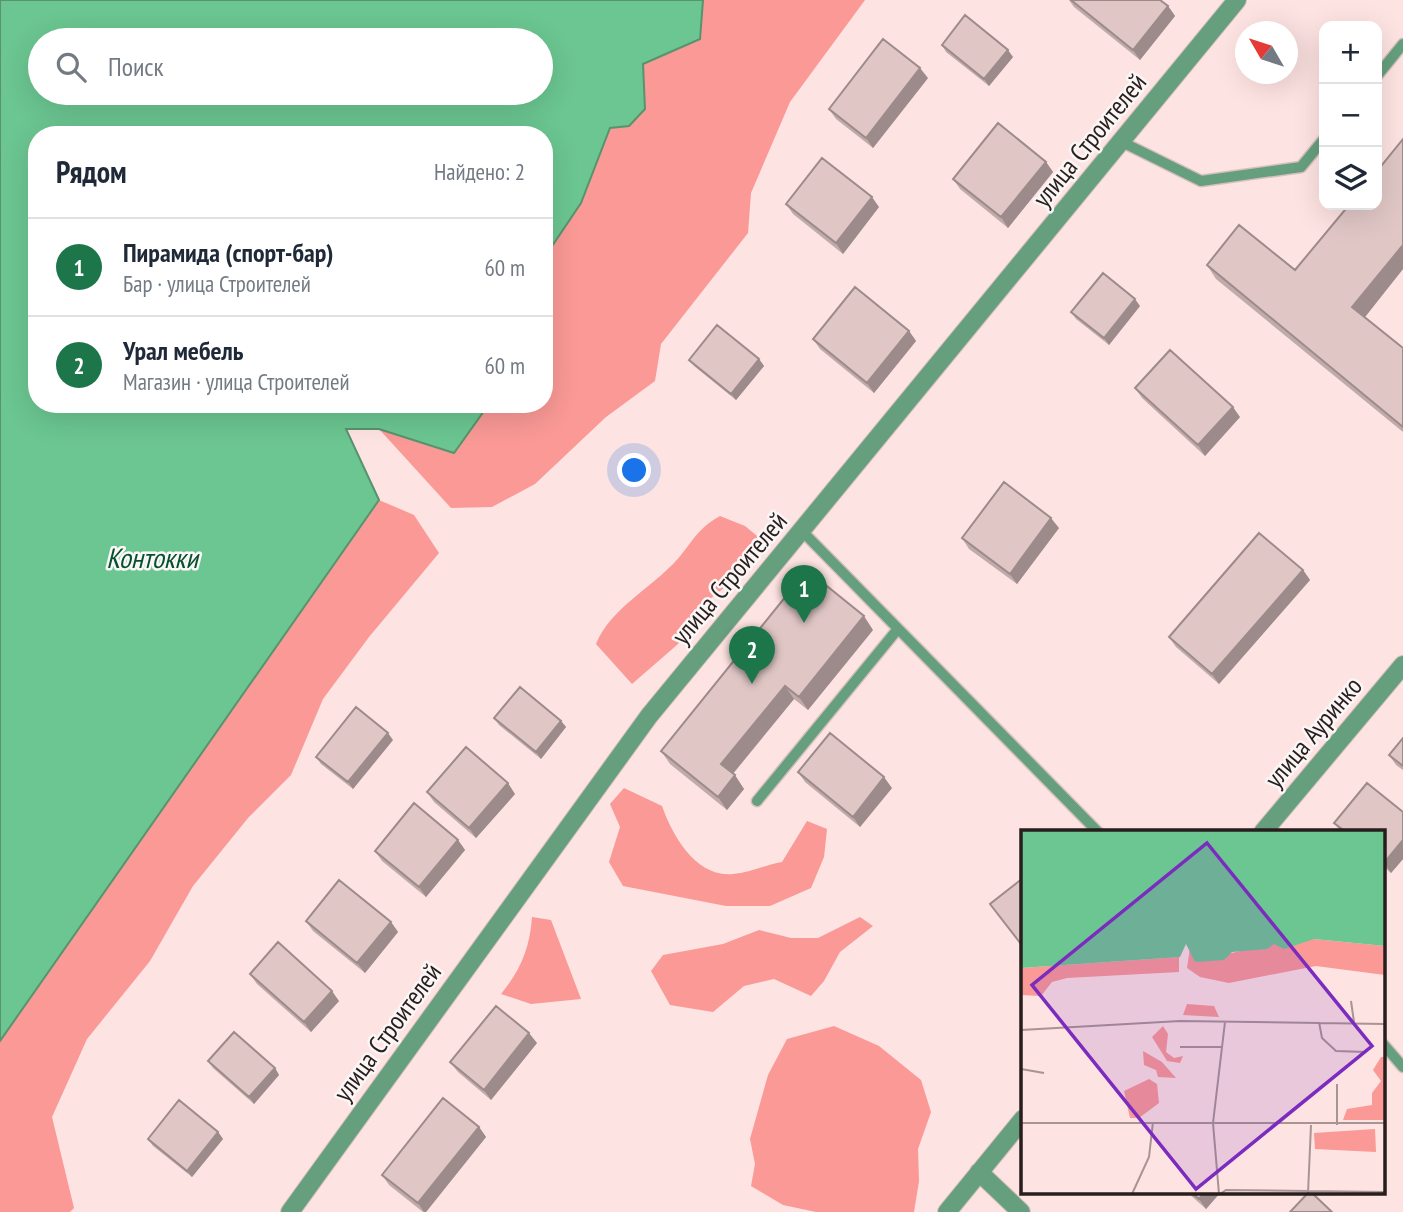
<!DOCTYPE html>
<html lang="ru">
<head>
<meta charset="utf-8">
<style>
	:root { --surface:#fff; --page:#f2f2f3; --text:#1f2937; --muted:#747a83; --line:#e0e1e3; --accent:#1d764a }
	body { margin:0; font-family:"PT Sans Narrow",sans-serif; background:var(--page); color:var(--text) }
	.controls { position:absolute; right:21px; top:21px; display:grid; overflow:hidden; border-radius:14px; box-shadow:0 7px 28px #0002 }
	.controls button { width:63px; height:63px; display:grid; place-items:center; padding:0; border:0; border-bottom:2px solid var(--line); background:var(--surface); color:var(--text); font:35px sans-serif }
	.compass { position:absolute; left:1235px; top:21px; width:63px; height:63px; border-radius:50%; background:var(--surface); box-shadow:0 7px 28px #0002; rotate:309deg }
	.you { position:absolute; left:635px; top:471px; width:24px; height:24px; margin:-18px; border:5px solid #fff; border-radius:50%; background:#1a73e8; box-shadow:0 0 0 10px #1a73e833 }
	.badge { display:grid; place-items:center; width:46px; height:46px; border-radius:50%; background:var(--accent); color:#fff; font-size:23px; font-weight:700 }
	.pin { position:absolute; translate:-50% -58px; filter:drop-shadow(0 2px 4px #0008) }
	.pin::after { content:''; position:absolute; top:37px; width:24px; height:21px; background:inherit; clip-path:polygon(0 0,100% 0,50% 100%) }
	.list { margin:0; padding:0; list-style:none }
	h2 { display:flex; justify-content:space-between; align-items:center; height:91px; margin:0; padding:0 28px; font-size:30px }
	h2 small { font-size:23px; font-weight:400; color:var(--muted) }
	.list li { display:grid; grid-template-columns:46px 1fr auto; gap:21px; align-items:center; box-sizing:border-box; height:98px; padding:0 28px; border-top:2px solid var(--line) }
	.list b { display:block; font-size:26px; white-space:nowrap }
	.list p { margin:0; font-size:23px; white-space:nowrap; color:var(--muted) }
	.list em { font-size:23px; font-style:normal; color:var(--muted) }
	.icon { flex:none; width:38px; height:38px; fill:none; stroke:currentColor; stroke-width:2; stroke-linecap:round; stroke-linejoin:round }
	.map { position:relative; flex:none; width:1403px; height:1212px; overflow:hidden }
	.search { position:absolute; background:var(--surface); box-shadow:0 7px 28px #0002; left:28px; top:28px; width:525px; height:77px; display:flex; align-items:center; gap:18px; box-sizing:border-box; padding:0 24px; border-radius:38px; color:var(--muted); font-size:26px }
	.panel { position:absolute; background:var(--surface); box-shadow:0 7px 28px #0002; left:28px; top:126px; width:525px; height:287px; border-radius:28px }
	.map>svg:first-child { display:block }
</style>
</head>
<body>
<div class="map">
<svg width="1403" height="1212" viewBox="0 0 1403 1212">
	<rect width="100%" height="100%" fill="#fde3e2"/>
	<!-- forest -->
	<path fill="#fa9996" d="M697,0H865L790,102L751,193L748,233L661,344L655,381L606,417L535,484L492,507L451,508L379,429L454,453L489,404H544V252L637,63Z
		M379,500L414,515L439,553L369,637L323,699L291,775L248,818L193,886L150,961L87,1039L52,1117L74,1208L70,1212H0V1041Z
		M720,516L745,526L762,540L750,567L705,603L678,644L632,684L596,644C610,610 646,591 671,566C690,548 694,530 720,516Z
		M624,788L662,806C672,835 696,878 733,874C749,873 765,865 782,862L807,821L827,829L824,857L811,888L770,906H726L623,886L609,862L620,827L610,804Z
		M532,917L551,920L581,999L531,1004L501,994C520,971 530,948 532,917Z
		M860,917L873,926L840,952L824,981L811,996L774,979L744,986L713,1012L670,1005L651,971L663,955L723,944L759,930L791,938H818Z
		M834,1026L879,1046L921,1080L931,1112L918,1149L919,1181L914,1212H816L783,1205L751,1186L755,1164L750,1139L768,1075L787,1039Z"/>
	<!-- water -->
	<path fill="#6bc691" stroke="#57946e" stroke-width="2" fill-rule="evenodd" d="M0,0H703L700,39L643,64L645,109L629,126L610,128L581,203L544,258V135H37V404H489L454,453L379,429H346L379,500L0,1041ZM40,40H541V93H40Z"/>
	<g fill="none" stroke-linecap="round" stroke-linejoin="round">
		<!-- service casing -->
		<g stroke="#d6c0bf" stroke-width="13">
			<path id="service" d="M1377,76L1403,44
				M1122,142L1201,181L1301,167L1324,139
				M803,532L1098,832
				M757,801L897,630
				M1384,1045L1403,1067"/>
		</g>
		<!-- minor casing -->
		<g stroke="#d6c0bf" stroke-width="20">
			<path id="minor" d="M1263,832L1403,665
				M979,1172L1021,1212
				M290,1212L649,716L1237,0
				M947,1212L1023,1119"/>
		</g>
		<!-- service -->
		<use href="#service" stroke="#669f7d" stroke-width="10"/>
		<!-- minor -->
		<use href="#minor" stroke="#669f7d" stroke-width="18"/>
	</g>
	<!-- wall -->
	<path fill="#c1abaa" d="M1069,0H1160L1168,6L1175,16L1140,60L1074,7Z
		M942,45L1013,57L989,86L946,52Z
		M928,78L873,148L836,119L829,109Z
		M1046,162L1053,172L1008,228L960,189L953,179Z
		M786,204L879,207L843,254L793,214Z
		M1207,265L1295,270L1403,269L1364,317L1403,348V432L1216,279Z
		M1140,306L1109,345L1076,319L1071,312Z
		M909,331L916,341L874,393L820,349L813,339Z
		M759,359L764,366L736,400L694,366L689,360Z
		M1135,388L1240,417L1205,456L1142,398Z
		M1059,528L1017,584L969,549L962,538Z
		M1303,570L1310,580L1219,684L1176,647L1169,637Z
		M873,630L808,710L794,699L733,774L744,789L727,810L670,764L661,751Z
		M494,718L561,721L566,727L541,759L499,725Z
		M1403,738V770L1396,765L1389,755Z
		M393,740L353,789L321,764L316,757Z
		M798,772L892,788L860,827L805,782Z
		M1367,783L1403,812V859L1391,873L1384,867V832H1341L1334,823Z
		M427,792L515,794L476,838L434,802Z
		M458,840L465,850L426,897L382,861L375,851Z
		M306,921L391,922L398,932L365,973L313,931Z
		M250,974L339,1001L311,1032L257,984Z
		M537,1043L491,1100L458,1072L450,1062Z
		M208,1061L275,1068L279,1075L254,1104L213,1068Z
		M479,1127L486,1137L426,1212H423L389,1185L382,1175Z
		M218,1132L223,1139L192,1177L153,1146L148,1139Z
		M1188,1193H1220L1206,1209Z"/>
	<!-- shaded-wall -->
	<path fill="#9d8b8b" d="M1168,6L1175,16L1140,60L1133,50Z
		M1008,50L1013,57L989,86L984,79Z
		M920,68L928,78L873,148L866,138Z
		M1046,162L1053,172L1008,228L1001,217Z
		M872,197L879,207L843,254L836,243Z
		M1403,245V269L1362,321L1352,307Z
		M1135,299L1140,306L1109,345L1104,338Z
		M909,331L916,341L874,393L867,383Z
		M759,359L764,366L736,400L731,394Z
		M1233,407L1240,417L1205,456L1198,445Z
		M1051,518L1059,528L1017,584L1010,574Z
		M1303,570L1310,580L1219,684L1212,674Z
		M864,616L873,630L808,710L799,697Z
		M785,686L794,699L730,777L721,764Z
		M561,721L566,727L541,759L536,752Z
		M388,733L393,740L353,789L348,782Z
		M735,775L744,789L727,810L718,797Z
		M884,777L892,788L860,827L853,817Z
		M508,783L515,794L476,838L469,828Z
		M458,840L465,850L426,897L419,887Z
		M1403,840V859L1391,873L1384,863Z
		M391,922L398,932L365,973L357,963Z
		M332,991L339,1001L311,1032L304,1022Z
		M529,1033L537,1043L491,1100L484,1090Z
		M275,1068L279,1075L254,1104L249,1097Z
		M479,1127L486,1137L426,1212H424L418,1203Z
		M218,1132L223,1139L192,1177L187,1171Z
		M1204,1193H1220L1206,1209L1199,1199Z"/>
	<!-- building -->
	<path fill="#e0c7c6" stroke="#9d8b8b" stroke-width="2" d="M1071,0H1160L1168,6L1133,50Z
		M965,15L1008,50L984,79L942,45Z
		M883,39L920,68L866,138L829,109Z
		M998,123L1046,162L1001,217L953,179Z
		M1403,139V245L1352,307L1403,348V427L1207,265L1239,225L1295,270L1349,205H1377V171Z
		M822,158L872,197L836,243L786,204Z
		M1103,273L1135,299L1104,338L1071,312Z
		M855,287L909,331L867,383L813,339Z
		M717,325L759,359L731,394L689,360Z
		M1170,350L1233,407L1198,445L1135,388Z
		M1004,482L1051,518L1010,574L962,538Z
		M1259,533L1303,570L1212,674L1169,637Z
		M807,570L864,616L799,697L785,686L721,764L735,775L718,797L661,751Z
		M520,687L561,721L536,752L494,718Z
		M356,707L388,733L348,782L316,757Z
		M830,733L884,777L853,817L798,772Z
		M1403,738V766L1389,755Z
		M466,747L508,783L469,828L427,792Z
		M1367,783L1403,812V840L1384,863V832H1346L1334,823Z
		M414,803L458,840L419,887L375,851Z
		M1023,878V941L1021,944L990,904Z
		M339,880L391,922L357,963L306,921Z
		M278,942L332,991L304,1022L250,974Z
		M496,1006L529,1033L484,1090L450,1062Z
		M234,1032L275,1068L249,1097L208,1061Z
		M443,1098L479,1127L418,1203L382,1175Z
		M179,1100L218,1132L187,1171L148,1139Z
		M1192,1193H1204L1199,1199Z
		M1308,1193H1312L1332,1212H1290Z"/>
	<g text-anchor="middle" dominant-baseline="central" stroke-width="5" stroke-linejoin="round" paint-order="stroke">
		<!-- street labels -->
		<g font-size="26" fill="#271e1d" stroke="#fbf6f6">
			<text transform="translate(1089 140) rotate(-51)">улица Строителей</text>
			<text transform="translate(729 578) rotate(-50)">улица Строителей</text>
			<text transform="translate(1313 732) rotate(-50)">улица Ауринко</text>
			<text transform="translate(387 1032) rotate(-54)">улица Строителей</text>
		</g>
		<!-- water labels -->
		<g font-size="28" font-style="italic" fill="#05502f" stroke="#fbf6f6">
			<text x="152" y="557">Контокки</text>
		</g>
	</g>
	<!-- overview -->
	<g transform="translate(1021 830)">
		<rect width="364" height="364" fill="#fde3e2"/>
		<path d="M293,109L364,116V145L295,136L208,153L179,147L166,138L169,118L174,132L252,113ZM158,127V142L46,148L31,152L20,166L0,165V138ZM166,174L193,176L198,187L162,185ZM142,196L147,204L145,222L153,228L162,226L159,233L146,231L131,207ZM122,221L141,232L155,248L137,247L135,240L123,235ZM360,227H364V290H322L326,279L351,275V263L360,251L352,240ZM128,249L136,254L138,273L118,288H109L103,261ZM354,299L355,322L294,319L293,303Z" fill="#fa9996"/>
		<path d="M0,0H364V116L293,109L263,119L253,114L246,119L211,122L203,130L174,132L165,114L159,127L0,138Z" fill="#6bc691"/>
		<path fill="none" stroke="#a79493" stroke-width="2" d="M330,171L333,192M298,192L301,208L315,221L345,222M0,200L159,191L364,194M159,217H200M0,239L23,243M316,254V295M0,293H364M287,363L290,295M111,364L128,327L132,292M198,364L192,293L204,192M199,364L205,360L364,362"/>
		<path fill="#7b2cbf" fill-opacity="0.15" stroke="#7b2cbf" stroke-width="3.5" d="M186,13L351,216L175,359L11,155Z"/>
		<rect width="364" height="364" fill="none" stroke="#271e1d" stroke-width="3.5"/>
	</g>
</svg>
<div class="controls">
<button>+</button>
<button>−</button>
<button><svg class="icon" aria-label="layers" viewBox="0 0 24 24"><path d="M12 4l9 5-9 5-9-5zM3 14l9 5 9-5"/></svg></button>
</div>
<svg class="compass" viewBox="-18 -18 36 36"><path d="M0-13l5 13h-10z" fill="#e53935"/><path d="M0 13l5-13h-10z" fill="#747a83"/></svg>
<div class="you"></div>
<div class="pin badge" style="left:804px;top:623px">1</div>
<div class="pin badge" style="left:752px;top:684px">2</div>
<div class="search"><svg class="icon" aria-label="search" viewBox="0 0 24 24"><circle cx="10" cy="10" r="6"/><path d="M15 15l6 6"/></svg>Поиск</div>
<section class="panel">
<h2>Рядом<small>Найдено: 2</small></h2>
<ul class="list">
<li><span class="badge">1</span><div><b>Пирамида (спорт-бар)</b><p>Бар · улица Строителей</p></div><em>60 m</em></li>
<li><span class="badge">2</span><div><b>Урал мебель</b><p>Магазин · улица Строителей</p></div><em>60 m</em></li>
</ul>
</section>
</div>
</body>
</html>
